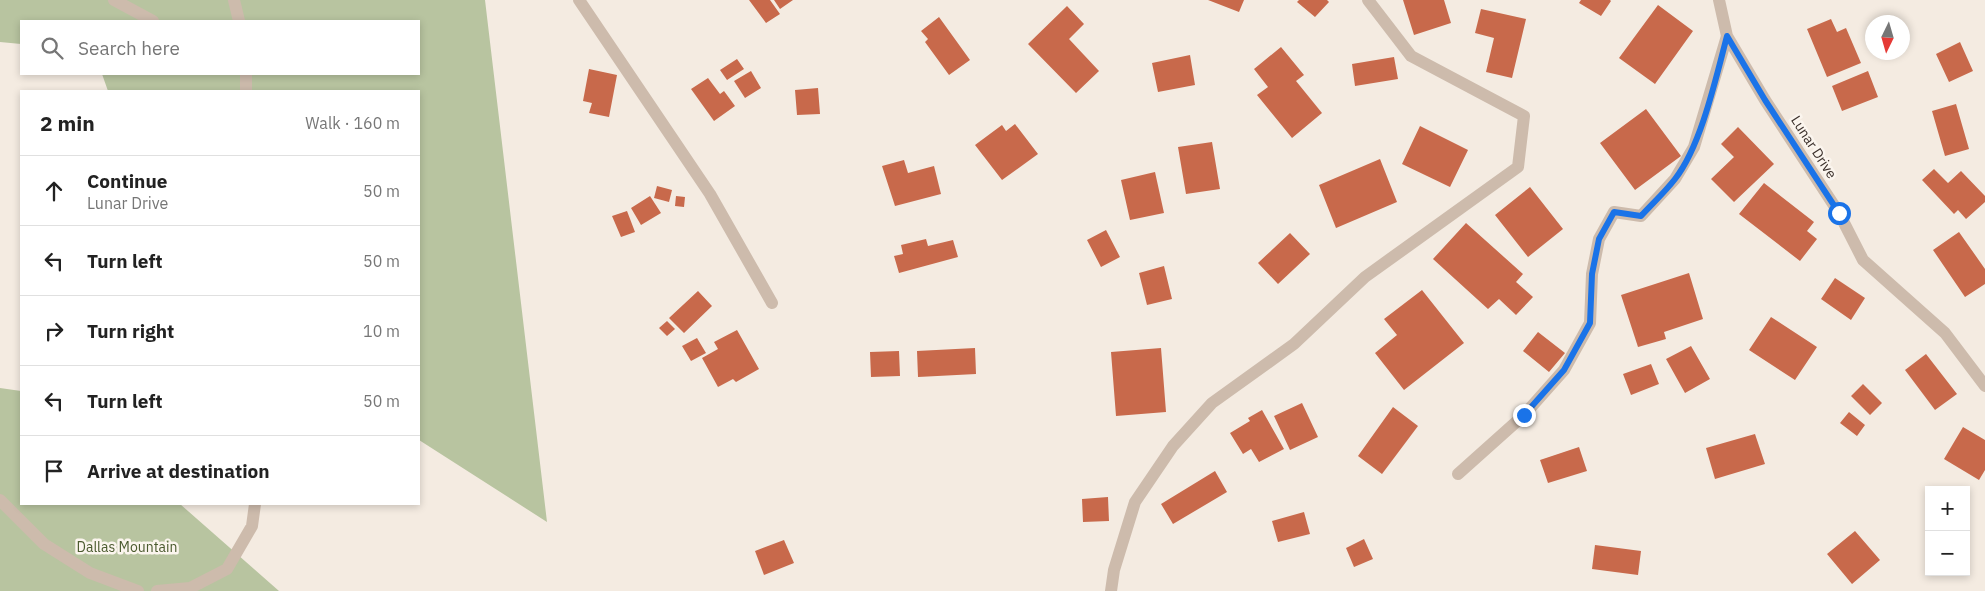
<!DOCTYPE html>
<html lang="en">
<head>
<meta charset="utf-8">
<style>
	:root { --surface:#fff; --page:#f2f2f2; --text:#222; --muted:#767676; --line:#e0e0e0 }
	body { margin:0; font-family:"IBM Plex Sans",sans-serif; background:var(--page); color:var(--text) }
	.controls { position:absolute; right:15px; bottom:15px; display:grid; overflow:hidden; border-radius:0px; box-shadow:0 2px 8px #0003 }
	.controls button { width:45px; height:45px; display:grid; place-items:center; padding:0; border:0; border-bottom:1px solid var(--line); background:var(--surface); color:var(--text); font:25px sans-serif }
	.compass { position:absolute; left:1865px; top:15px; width:45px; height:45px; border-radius:50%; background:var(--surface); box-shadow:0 2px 8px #0003; rotate:185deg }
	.stop { position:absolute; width:15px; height:15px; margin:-11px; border:4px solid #1a73e8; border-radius:50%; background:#fff }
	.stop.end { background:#1a73e8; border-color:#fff; box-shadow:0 1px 5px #0008 }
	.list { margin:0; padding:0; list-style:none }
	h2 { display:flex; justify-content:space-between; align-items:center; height:65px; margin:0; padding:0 20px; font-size:21px }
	h2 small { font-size:16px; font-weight:400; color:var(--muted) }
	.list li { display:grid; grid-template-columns:32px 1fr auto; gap:15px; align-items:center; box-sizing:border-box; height:70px; padding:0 20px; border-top:1px solid var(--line) }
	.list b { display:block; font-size:19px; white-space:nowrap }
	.list p { margin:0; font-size:16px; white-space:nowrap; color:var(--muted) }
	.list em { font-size:16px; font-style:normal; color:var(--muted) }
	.icon { flex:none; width:28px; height:28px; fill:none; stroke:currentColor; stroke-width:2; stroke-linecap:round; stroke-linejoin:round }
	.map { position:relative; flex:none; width:1985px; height:591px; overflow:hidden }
	.search { position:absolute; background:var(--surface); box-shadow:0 2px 8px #0003; left:20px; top:20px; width:400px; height:55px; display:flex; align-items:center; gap:12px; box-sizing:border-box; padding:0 18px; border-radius:0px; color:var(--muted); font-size:19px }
	.panel { position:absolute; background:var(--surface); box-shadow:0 2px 8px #0003; left:20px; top:90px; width:400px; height:415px; border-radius:0px }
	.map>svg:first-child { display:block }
</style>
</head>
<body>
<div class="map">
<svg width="1985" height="591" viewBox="0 0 1985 591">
	<rect width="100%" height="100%" fill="#f4ebe1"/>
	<!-- green -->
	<path fill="#b8c4a0" d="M0,0H485L547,522L419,440V91H108L102,74H419V21H21V44L0,42Z
		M0,388L21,391V504H180L279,591H0Z"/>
	<!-- building -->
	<path fill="#c8694b" d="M749,0H770L780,14L766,23Z
		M774,0H793L780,9Z
		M1208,0H1244L1239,12Z
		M1299,0H1327L1329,2L1315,17L1297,2Z
		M1403,0H1444L1451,23L1414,35Z
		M1581,0H1610L1611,1L1601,16L1579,3Z
		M1658,5L1693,31L1655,84L1619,58Z
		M1067,6L1084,24L1069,39L1099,71L1076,93L1028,44Z
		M1481,9L1526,19L1512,78L1486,72L1494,38L1475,33Z
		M939,17L970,60L949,75L925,42L928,39L921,31Z
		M1831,19L1837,32L1846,28L1861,63L1827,77L1807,29Z
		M1960,42L1973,71L1949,82L1936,54Z
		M1281,47L1304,75L1296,81L1322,113L1292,138L1257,95L1268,87L1254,69Z
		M1190,55L1195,85L1158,92L1152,63Z
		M1394,57L1398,79L1355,86L1352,64Z
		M737,59L744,69L727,80L720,70Z
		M589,69L617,75L609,117L589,113L592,103L583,101Z
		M751,71L761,88L745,98L734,81Z
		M1868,71L1878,97L1842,111L1832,86Z
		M708,78L720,94L724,91L735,106L714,121L691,89Z
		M818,88L820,114L797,115L795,90Z
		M1956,104L1969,149L1945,156L1932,111Z
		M1646,109L1681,156L1635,190L1600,143Z
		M1015,124L1038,154L1002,180L975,145L1002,125L1006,131Z
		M1420,126L1468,150L1450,187L1402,164Z
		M1738,127L1774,164L1734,202L1711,179L1734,157L1721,144Z
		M1212,142L1220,189L1186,194L1178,147Z
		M1380,159L1397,202L1336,228L1319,185Z
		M904,160L908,173L934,166L941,194L895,206L882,166Z
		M1934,169L1948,183L1961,171L1985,196V202L1966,219L1958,210L1954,214L1922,180Z
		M1155,172L1164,213L1130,220L1121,180Z
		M1764,183L1814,222L1807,231L1817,239L1800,261L1739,214Z
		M657,186L672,190L669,202L654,198Z
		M1530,187L1563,229L1528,257L1495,215Z
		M650,196L661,213L641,225L631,208Z
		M676,196L685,197L684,207L675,206Z
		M627,211L635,232L621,237L612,216Z
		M1466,223L1523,274L1516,282L1533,297L1516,315L1499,299L1488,309L1433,259Z
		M1106,230L1120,257L1101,267L1087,240Z
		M1959,232L1985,269V284L1965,297L1933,250Z
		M1290,233L1310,254L1278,284L1258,263Z
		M926,239L928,246L953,240L958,257L899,273L894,256L903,254L901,245Z
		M1164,266L1172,299L1147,305L1139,273Z
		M1689,273L1703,319L1664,332L1666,339L1638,347L1621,295Z
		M1835,278L1865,298L1851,320L1821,299Z
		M1422,290L1464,343L1404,390L1375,353L1397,335L1384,319Z
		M698,291L712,306L684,333L669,318Z
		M1771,317L1817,347L1795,380L1749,350Z
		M667,321L675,329L667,336L659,328Z
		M737,330L759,369L736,382L733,379L718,387L702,358L718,349L714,342Z
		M1538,332L1565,353L1549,372L1523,351Z
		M697,338L706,353L691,361L682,346Z
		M1691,346L1710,379L1685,393L1666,359Z
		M975,348L976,374L918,377L917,351Z
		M1161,348L1166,412L1116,416L1111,352Z
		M899,351L900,376L871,377L870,352Z
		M1926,354L1957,394L1935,410L1905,370Z
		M1651,364L1659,384L1631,395L1623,374Z
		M1863,384L1882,403L1870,415L1851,396Z
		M1302,403L1318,437L1290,450L1274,416Z
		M1393,407L1418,426L1382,474L1358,456Z
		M1262,410L1284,449L1259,462L1251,449L1243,454L1230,433L1250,421L1248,418Z
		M1849,412L1865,425L1857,436L1840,423Z
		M1963,427L1985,440V470L1979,480L1944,459Z
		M1755,434L1765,464L1715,479L1706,448Z
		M1579,447L1587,471L1548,483L1540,460Z
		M1215,471L1227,492L1173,524L1161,504Z
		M1108,497L1109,521L1083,522L1082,499Z
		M1304,512L1310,534L1278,542L1272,521Z
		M1855,531L1880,560L1852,584L1827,554Z
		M1364,539L1373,559L1354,567L1346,548Z
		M784,540L794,563L764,575L755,551Z
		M1595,545L1641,551L1638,575L1592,569Z"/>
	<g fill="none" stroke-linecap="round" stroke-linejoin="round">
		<!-- service -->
		<path stroke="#cdbbac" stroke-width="12" d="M114,0L153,21"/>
		<!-- minor -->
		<path stroke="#cdbbac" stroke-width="12" d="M234,0L239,21
			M579,0L710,194L772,303
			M1719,0L1727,36L1765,100L1839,213L1863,260L1945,333L1985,386
			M246,91V74
			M1458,474L1524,415L1564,370L1590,323L1592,274L1599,239L1614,212L1641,216L1675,179L1694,147L1727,36
			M0,500L44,544L90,573L138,591
			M157,591L190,588L227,569L252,526L255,504
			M1111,591L1114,570L1135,502L1173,446L1212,403L1294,344L1365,277L1518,167L1524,116L1411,56L1368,0"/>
	</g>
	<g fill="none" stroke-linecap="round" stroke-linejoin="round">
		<!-- route -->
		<path stroke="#1a73e8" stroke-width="6" d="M1524,415L1564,370L1590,323L1592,274L1599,239L1614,212L1641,216C1652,204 1665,192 1675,179C1701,146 1716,78 1727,36L1765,100L1839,213"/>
	</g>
	<g text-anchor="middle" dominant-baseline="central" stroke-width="5" stroke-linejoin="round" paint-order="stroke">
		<!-- street labels -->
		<g font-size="14" fill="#3b302b" stroke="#fbf5ee">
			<text transform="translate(1814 147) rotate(57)">Lunar Drive</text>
		</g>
		<!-- park labels -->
		<g font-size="14" fill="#4a5a2e" stroke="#fbf5ee">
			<text x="127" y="547">Dallas Mountain</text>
		</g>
	</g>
</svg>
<div class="controls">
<button>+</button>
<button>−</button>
</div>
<svg class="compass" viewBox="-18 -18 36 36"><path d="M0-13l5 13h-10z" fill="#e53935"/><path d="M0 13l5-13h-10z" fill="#767676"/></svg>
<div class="stop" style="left:1839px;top:213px"></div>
<div class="stop end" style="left:1524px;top:415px"></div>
<div class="search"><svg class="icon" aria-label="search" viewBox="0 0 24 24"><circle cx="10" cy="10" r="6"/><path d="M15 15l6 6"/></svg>Search here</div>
<section class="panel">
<h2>2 min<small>Walk · 160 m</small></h2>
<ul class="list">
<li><svg class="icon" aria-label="ahead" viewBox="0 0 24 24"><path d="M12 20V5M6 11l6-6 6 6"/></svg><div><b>Continue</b><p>Lunar Drive</p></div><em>50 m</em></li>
<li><svg class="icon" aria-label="left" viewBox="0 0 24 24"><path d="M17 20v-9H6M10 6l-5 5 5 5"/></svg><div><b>Turn left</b></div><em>50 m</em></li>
<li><svg class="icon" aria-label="right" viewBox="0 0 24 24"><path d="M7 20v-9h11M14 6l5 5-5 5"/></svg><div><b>Turn right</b></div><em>10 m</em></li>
<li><svg class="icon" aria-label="left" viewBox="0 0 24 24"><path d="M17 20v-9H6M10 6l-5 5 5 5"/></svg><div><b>Turn left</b></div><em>50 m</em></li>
<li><svg class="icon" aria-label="arrive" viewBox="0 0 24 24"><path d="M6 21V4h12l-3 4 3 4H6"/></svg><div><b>Arrive at destination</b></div></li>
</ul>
</section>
</div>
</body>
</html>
